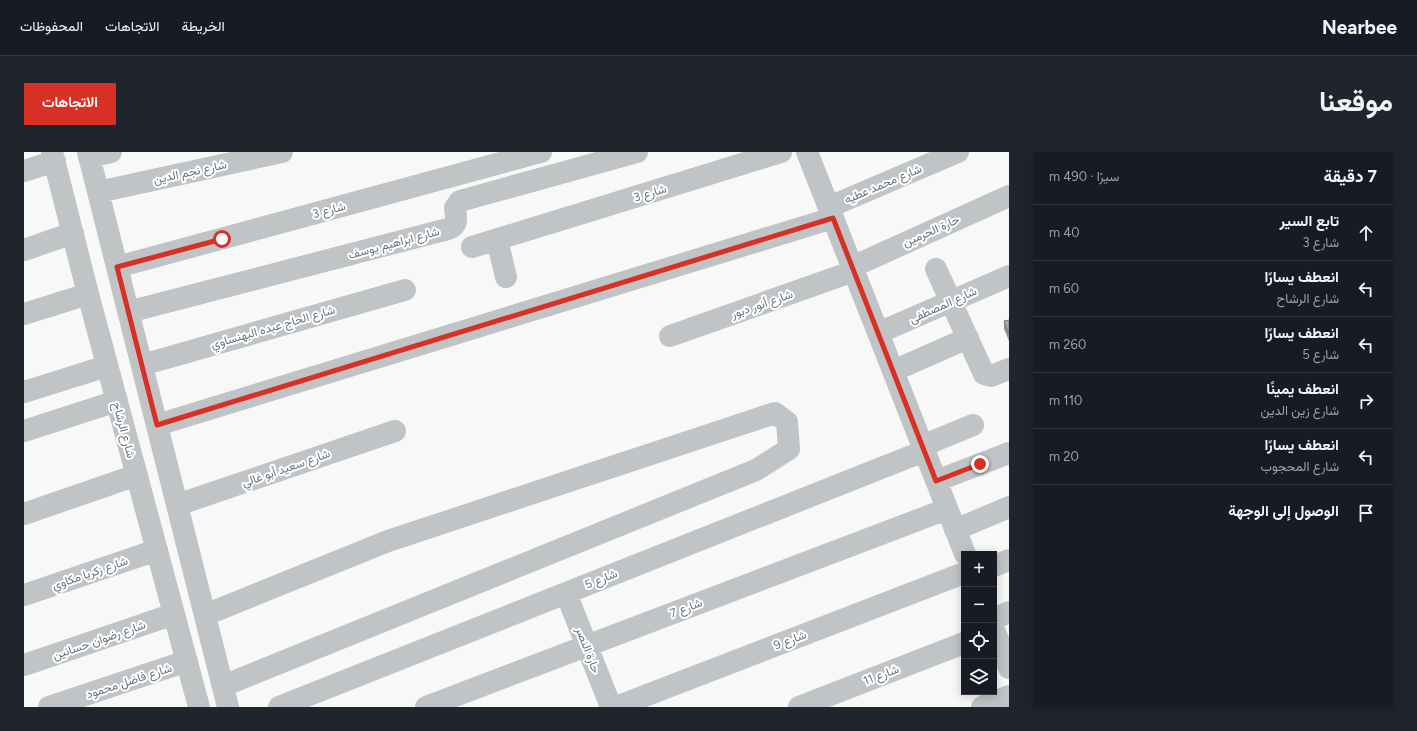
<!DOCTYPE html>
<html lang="ar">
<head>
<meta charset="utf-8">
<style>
	:root { --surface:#171b24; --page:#20242c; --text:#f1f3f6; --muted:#9ea1a6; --line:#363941; --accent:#d93025 }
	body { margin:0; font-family:Figtree,Vazirmatn,sans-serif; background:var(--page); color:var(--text); direction:rtl }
	.controls { position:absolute; right:12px; bottom:12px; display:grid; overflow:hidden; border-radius:0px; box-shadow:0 2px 10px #0003 }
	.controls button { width:36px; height:36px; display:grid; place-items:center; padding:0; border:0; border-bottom:1px solid var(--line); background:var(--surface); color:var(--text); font:20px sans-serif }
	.stop { position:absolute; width:12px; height:12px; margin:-9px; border:3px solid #d93025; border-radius:50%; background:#fff }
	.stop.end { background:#d93025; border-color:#fff; box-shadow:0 1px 4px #0008 }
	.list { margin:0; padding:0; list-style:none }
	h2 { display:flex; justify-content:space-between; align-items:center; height:52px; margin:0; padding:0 16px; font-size:17px }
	h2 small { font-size:13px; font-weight:400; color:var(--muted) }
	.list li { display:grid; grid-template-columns:26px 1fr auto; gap:12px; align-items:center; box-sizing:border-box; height:56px; padding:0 16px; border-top:1px solid var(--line) }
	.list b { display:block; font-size:15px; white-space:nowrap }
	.list p { margin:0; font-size:13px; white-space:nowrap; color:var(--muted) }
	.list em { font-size:13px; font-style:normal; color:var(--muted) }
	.icon { flex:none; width:22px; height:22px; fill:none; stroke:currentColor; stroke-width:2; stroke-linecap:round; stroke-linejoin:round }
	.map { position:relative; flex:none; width:985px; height:555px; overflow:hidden; direction:ltr; border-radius:0px }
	header { display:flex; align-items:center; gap:24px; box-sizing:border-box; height:56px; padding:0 20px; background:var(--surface); border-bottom:1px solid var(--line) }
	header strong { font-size:19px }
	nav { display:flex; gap:22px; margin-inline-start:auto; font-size:14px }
	.intro { display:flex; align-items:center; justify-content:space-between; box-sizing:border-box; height:96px; padding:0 24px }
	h1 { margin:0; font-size:28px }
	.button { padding:10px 18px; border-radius:0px; background:var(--accent); color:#fff; font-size:14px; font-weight:700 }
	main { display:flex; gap:24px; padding:0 24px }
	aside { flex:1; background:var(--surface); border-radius:0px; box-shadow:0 2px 10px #0003 }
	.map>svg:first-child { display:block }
</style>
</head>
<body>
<header>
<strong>Nearbee</strong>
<nav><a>الخريطة</a><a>الاتجاهات</a><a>المحفوظات</a></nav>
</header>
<div class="intro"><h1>موقعنا</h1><a class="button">الاتجاهات</a></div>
<main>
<aside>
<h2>7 دقيقة<small>سيرًا · 490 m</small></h2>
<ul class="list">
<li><svg class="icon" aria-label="ahead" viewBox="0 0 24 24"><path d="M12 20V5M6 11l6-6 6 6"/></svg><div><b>تابع السير</b><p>شارع 3</p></div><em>40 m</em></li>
<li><svg class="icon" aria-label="left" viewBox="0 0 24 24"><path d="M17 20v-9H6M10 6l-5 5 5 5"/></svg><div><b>انعطف يسارًا</b><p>شارع الرشاح</p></div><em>60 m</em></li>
<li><svg class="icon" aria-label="left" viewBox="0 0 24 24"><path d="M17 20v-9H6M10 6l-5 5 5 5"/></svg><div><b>انعطف يسارًا</b><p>شارع 5</p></div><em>260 m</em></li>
<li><svg class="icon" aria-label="right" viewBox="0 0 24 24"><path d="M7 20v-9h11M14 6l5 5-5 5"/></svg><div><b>انعطف يمينًا</b><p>شارع زين الدين</p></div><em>110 m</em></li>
<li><svg class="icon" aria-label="left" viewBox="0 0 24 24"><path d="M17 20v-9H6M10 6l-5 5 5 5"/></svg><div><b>انعطف يسارًا</b><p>شارع المحجوب</p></div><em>20 m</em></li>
<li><svg class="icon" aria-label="arrive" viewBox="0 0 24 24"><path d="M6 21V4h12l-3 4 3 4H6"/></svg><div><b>الوصول إلى الوجهة</b></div></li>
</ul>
</aside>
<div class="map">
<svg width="985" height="555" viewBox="0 0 985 555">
	<rect width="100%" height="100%" fill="#f8f8f6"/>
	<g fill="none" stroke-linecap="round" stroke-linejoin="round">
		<!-- minor -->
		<path stroke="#c0c4c7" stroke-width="22" d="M28,0L64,142L175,555
			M64,0L204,555
			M783,0L941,402
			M65,5L87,0
			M0,19L31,9
			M74,40L258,0
			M805,55L934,0
			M473,88L482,125
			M448,95L757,0
			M0,98L49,81
			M93,115L517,0
			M828,115L985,44
			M912,117L960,222L967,224L985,217
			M104,160L424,77C435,73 432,66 431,56L436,49L613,0
			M0,162L64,142
			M854,181L985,124
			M646,184L830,119
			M118,213L381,138
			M869,219L944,186
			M0,240L83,214
			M133,273L809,66
			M0,279L93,249
			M898,294L949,273
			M912,329L985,301
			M153,353L371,279
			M0,362L113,323
			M931,378L985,355
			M970,414L985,408
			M542,441L587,555
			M0,443L133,398
			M181,463L364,389L751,261L763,270L765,297L732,318L199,534
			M970,467L985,460
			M970,477L985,516
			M0,513L150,462
			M25,555L163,509
			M255,555L900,299
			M402,555L923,357
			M592,555L940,421
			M775,555L940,491
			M958,555L985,544"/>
	</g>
	<!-- wall -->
	<path fill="#8e9699" d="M985,168V189L980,177V169Z"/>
	<!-- building -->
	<path fill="#a5aeb2" stroke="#747a7d" d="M985,168V182L980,169Z"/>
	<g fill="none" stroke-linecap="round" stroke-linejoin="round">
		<!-- route -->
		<path stroke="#d93025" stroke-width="5" d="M198,87L93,115L133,273L809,66L912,329L956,312"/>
	</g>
	<g text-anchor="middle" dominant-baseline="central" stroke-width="4" stroke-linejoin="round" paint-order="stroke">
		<!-- street labels -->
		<g font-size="12" fill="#66767e" stroke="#fff">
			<text transform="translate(166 20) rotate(-12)">شارع نجم الدين</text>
			<text transform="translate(859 32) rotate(-23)">شارع محمد عطيه</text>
			<text transform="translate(626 41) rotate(-17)">شارع 3</text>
			<text transform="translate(305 58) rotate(-15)">شارع 3</text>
			<text transform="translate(907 79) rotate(-24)">حارة الحرمين</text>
			<text transform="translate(370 91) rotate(-15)">شارع ابراهيم يوسف</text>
			<text transform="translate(738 152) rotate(-19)">شارع أنور دبور</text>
			<text transform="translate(919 153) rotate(-24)">شارع المصطفى</text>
			<text transform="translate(249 175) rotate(-16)">شارع الحاج عبده البهنساوي</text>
			<text transform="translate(100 278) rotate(75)">شارع الرشاح</text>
			<text transform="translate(262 316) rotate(-19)">شارع سعيد أبو غالي</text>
			<text transform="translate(66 421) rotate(-19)">شارع زكريا مكاوي</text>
			<text transform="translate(577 427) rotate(-22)">شارع 5</text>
			<text transform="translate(662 456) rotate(-21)">شارع 7</text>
			<text transform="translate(75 488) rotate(-19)">شارع رضوان حسانين</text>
			<text transform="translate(766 488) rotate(-21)">شارع 9</text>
			<text transform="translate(564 498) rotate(69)">حارة النصر</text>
			<text transform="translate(857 523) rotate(-21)">شارع 11</text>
			<text transform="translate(105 529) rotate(-18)">شارع فاضل محمود</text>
		</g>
	</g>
</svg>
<div class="controls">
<button>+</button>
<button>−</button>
<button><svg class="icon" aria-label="locate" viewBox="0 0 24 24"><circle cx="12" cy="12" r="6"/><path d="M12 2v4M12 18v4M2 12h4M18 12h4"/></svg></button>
<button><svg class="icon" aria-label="layers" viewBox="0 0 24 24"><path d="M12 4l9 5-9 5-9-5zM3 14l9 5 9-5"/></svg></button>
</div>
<div class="stop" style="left:198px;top:87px"></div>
<div class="stop end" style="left:956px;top:312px"></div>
</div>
</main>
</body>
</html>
